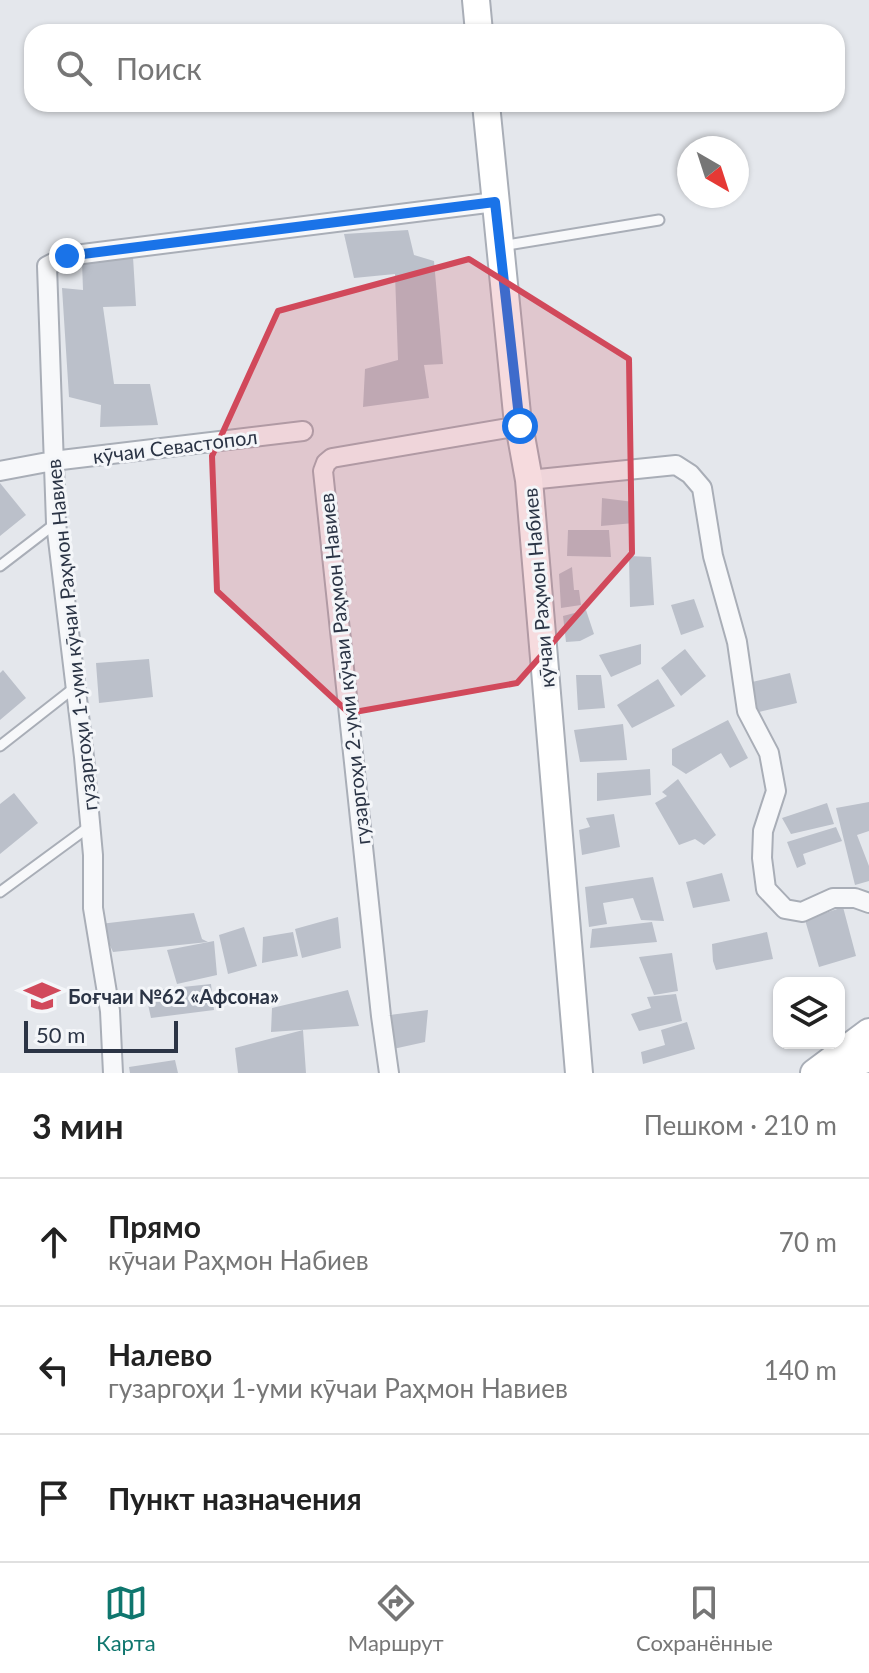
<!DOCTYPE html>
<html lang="ru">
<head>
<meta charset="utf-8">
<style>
	:root { --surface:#fff; --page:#f2f2f2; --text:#222; --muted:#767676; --line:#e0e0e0; --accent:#0f766e }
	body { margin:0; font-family:Lato,sans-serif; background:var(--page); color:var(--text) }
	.controls { position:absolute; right:24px; bottom:24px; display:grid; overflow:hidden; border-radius:16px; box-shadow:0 2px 6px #0004 }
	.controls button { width:72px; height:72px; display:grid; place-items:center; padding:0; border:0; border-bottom:2px solid var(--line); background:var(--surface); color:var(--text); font:40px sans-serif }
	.compass { position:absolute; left:677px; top:136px; width:72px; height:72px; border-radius:50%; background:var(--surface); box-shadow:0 2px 6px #0004; rotate:141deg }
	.scale { position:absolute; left:24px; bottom:20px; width:154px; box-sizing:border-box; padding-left:8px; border:4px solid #2b3445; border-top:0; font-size:22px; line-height:28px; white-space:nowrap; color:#2b3445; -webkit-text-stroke:6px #f4f6f9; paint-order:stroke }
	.stop { position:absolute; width:24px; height:24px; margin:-18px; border:6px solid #1a73e8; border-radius:50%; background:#fff }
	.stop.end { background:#1a73e8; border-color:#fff; box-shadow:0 2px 8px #0008 }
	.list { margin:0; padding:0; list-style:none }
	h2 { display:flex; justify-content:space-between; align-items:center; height:104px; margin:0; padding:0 32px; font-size:34px }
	h2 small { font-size:26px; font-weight:400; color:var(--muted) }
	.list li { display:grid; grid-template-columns:52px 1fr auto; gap:24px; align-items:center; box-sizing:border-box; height:128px; padding:0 32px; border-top:2px solid var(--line) }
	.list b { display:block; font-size:30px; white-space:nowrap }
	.list p { margin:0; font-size:26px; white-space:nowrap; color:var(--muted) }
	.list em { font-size:26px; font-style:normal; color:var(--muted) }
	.icon { flex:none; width:44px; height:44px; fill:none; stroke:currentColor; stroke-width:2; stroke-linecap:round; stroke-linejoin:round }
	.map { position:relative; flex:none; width:869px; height:1073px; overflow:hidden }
	.search { position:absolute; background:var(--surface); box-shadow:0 2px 6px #0004; left:24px; right:24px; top:24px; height:88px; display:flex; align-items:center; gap:20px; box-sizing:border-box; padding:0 28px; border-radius:24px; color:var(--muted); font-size:30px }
	.sheet { height:488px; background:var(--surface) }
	nav { display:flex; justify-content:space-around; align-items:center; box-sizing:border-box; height:112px; border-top:2px solid var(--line); background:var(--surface); font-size:22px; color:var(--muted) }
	nav a { display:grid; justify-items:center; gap:4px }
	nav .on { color:var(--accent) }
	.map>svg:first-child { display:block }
</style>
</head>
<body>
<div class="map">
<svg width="869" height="1073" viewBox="0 0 869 1073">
	<rect width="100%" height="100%" fill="#e4e7ec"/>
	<!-- building -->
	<path fill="#bbc0ca" d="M408,230L414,255L434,261L443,364L424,365L429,398L363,407L365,369L398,360L395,274L354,278L344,234Z
		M133,257L136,306L103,307L114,384H150L158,425L100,427L101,405L69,397L62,288L83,290L82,262Z
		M0,483L26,515L0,536Z
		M602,498L634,502V523L601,526Z
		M568,530H609L611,557L567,556Z
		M629,556L651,557L654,605L630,607Z
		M572,567L574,590H579L581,605L561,608L559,574Z
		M694,599L704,627L681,635L671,605Z
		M586,610L594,634L580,641L566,642L563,616Z
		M641,644V664L611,677L599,655Z
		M685,649L706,676L681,696L661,668Z
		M149,659L153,697L99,703L96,663Z
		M3,670L26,698L0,720V673Z
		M790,673L797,703L759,712L752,700V682Z
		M576,675H601L605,708L578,710Z
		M658,679L675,706L632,728L617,705Z
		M728,720L748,758L730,768L721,753L686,774L672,765V749Z
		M623,724L627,760L580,762L574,730Z
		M650,769L651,795L597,801V773Z
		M678,779L716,835L704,845L695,839L679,845L655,803L667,796L662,792Z
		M14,793L38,823L0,854V804Z
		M869,802V831L857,835L869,866V881L855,885L836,808Z
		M827,803L834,824L791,834L782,818Z
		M614,814L620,847L582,855L579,830L590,827L586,818Z
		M836,827L842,841L803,854L806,864L797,868L787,842Z
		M722,873L730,901L693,908L686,882Z
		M653,877L664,921L641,920L633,898L603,903L607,924L589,927L585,887Z
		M843,907L856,956L819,967L805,920Z
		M194,913L202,939L208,942L113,952L100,924Z
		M338,917L341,948L302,958L295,929Z
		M652,922L657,942L590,948L592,929Z
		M244,927L257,966L228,974L219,935Z
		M293,932L298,956L262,963L263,937Z
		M767,932L773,959L716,970L713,961L712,944Z
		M214,941L217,975L177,984L167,950Z
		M672,953L678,991L654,995L639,957Z
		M211,984L214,1010L151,1018L145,991Z
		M348,990L359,1026L271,1032L272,1008Z
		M676,994L682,1021L639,1031L631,1014L651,1008L647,997Z
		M428,1010L425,1042L393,1049L382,1016Z
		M687,1022L695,1049L643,1064L641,1052L665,1045L661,1030Z
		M303,1030L306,1073H238L235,1048Z
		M175,1060L178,1073H130L129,1067Z"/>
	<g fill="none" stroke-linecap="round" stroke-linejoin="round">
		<!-- lane casing -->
		<g stroke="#a9aeb7" stroke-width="13">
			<path id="lane" d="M501,246L659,220
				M0,566L56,523
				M0,746L74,688
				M0,892L90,826"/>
		</g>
		<!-- street casing -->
		<g stroke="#a9aeb7" stroke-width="22">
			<path id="street" d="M0,471L53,461L303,431
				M529,480L676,465L690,474L702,488L713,556L737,642L747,711L769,753L776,791L763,831L762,858L766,889L785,909L802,912L833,898H855L869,903
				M113,1073L110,1011L93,908V855L84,757L56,523L47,266L67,256L495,202
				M389,1073L381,1016L323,471L326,463L332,458L520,426"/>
		</g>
		<!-- secondary casing -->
		<g stroke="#a9aeb7" stroke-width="30">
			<path id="secondary" d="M476,0L479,32
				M486,104L517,414L529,480L579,1073
				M814,1073L869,1032
				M829,1073L869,1058"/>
		</g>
		<!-- lane -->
		<use href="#lane" stroke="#f7f8fa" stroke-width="9"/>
		<!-- street -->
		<use href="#street" stroke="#f7f8fa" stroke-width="18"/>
		<!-- secondary -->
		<use href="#secondary" stroke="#fff" stroke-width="26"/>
	</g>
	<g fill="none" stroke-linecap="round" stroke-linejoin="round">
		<!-- route -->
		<path stroke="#1a73e8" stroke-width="10" d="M67,256L495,202L520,426"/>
	</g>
	<!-- marked area -->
	<path fill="#d1495b" fill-opacity="0.2" stroke="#d1495b" stroke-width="6" stroke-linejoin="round" d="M469,259L629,359L632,553L517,683L349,713L217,591L212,456L278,311Z"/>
	<!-- icons -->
	<defs>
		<g id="school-bare" transform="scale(2.76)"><path d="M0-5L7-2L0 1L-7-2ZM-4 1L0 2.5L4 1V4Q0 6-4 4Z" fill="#d1495b" stroke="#f4f6f9" stroke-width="2.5" paint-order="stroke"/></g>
	</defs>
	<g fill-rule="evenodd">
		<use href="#school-bare" x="42" y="996"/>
	</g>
	<g text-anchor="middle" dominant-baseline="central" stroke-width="6" stroke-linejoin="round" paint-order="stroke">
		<!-- street labels -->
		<g font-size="20" fill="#2b3445" stroke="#f4f6f9">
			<text transform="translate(175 446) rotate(-7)">кӯчаи Севастопол</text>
			<text transform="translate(538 588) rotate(-95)">кӯчаи Раҳмон Набиев</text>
			<text transform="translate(71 635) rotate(-96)">гузаргоҳи 1-уми кӯчаи Раҳмон Навиев</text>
			<text transform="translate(344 669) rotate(-96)">гузаргоҳи 2-уми кӯчаи Раҳмон Навиев</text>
		</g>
		<!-- poi labels -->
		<g font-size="20" font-weight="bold" fill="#2b3445" stroke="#f4f6f9" text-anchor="start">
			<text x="68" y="996">Боғчаи №62 «Афсона»</text>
		</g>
	</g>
</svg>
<div class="controls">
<button><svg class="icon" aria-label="layers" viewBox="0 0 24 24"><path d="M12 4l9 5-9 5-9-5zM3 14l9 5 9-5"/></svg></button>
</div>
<svg class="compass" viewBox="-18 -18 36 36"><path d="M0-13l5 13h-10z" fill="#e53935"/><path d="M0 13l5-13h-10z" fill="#767676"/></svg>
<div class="scale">50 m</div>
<div class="stop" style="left:520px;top:426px"></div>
<div class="stop end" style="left:67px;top:256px"></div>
<div class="search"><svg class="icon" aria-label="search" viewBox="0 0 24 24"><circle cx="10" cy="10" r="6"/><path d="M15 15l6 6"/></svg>Поиск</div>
</div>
<section class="sheet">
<h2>3 мин<small>Пешком · 210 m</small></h2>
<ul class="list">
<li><svg class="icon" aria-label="ahead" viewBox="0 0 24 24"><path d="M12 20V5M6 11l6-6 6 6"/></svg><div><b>Прямо</b><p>кӯчаи Раҳмон Набиев</p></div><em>70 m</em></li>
<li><svg class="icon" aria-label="left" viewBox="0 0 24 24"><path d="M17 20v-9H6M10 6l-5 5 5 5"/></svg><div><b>Налево</b><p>гузаргоҳи 1-уми кӯчаи Раҳмон Навиев</p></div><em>140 m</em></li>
<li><svg class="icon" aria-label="arrive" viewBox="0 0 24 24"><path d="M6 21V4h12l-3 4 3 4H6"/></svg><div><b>Пункт назначения</b></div></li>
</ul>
</section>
<nav>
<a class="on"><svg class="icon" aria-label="map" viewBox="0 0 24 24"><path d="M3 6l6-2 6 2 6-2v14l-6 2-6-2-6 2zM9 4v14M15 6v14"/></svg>Карта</a>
<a><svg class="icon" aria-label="directions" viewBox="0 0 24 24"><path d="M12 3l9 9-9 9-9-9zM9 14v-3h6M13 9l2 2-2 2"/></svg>Маршрут</a>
<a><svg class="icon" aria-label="saved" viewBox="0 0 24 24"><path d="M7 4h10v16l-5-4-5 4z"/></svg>Сохранённые</a>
</nav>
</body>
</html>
